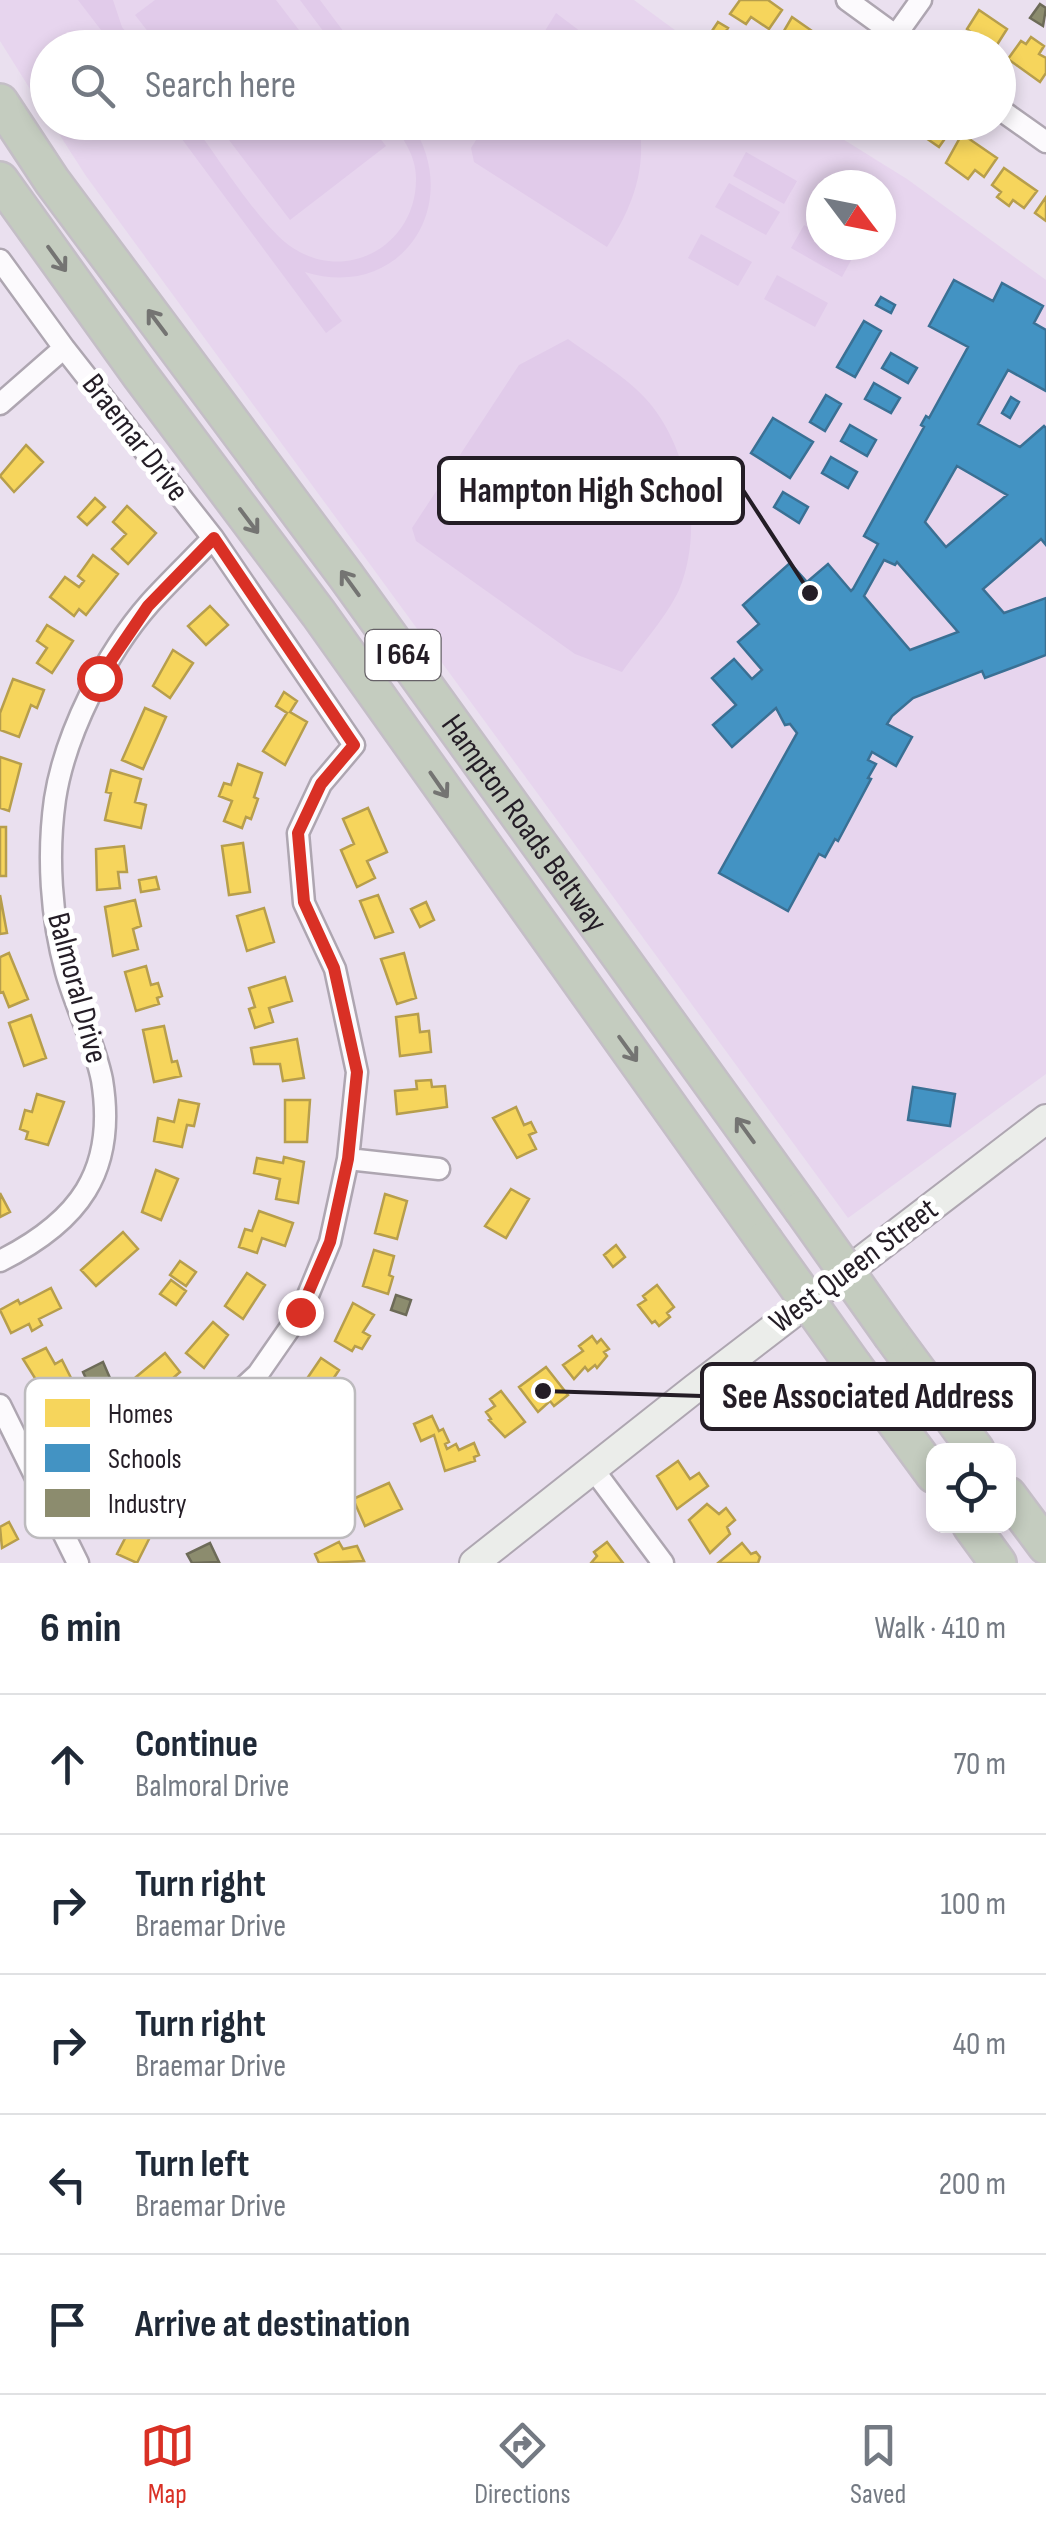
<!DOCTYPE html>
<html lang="en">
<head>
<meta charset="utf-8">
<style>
	:root { --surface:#fff; --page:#f2f2f3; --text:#1f2937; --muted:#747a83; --line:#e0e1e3; --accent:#d93025 }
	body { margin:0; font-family:"Sofia Sans Condensed",sans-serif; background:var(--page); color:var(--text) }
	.controls { position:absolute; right:30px; bottom:30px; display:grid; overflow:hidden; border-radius:20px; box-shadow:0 5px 15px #0003 }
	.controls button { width:90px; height:90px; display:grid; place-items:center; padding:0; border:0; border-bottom:2px solid var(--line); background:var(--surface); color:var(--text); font:50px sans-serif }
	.compass { position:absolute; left:806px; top:170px; width:90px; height:90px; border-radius:50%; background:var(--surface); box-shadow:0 5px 15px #0003; rotate:122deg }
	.stop { position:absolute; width:30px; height:30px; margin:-22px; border:8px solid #d93025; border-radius:50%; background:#fff }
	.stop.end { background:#d93025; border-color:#fff; box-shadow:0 2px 10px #0008 }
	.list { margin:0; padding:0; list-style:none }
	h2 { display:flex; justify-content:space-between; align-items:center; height:130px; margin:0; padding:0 40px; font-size:42px }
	h2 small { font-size:32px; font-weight:400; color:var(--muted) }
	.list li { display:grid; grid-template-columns:65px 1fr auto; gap:30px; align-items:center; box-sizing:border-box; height:140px; padding:0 40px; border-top:2px solid var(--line) }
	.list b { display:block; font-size:38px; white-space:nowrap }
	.list p { margin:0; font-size:32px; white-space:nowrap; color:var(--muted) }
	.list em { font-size:32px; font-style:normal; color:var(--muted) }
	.icon { flex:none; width:55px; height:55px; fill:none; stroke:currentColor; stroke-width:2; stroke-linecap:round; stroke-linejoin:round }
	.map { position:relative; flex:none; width:1046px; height:1563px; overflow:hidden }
	.search { position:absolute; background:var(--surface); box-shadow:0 5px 15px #0003; left:30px; right:30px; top:30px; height:110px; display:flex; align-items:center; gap:25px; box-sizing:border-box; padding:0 35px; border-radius:55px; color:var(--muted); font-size:38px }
	.sheet { height:830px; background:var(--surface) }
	nav { display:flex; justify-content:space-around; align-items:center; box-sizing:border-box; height:140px; border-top:2px solid var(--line); background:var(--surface); font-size:28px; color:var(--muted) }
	nav a { display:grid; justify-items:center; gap:5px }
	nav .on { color:var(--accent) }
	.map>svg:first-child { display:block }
</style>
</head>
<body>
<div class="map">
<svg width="1046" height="1563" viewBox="0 0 1046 1563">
	<rect width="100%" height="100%" fill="#eae0ef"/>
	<!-- built -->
	<path fill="#e7d5ee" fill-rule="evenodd" d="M0,0H634L698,47L48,48L47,116L0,41Z
		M52,123H817L907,179L1046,280V1074L848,1218L86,176ZM821,185H881V245H821Z"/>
	<!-- green -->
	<path fill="#e1cbea" d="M78,0H113L122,27L137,47H114Z
		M155,0H276L312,47H160L135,15Z
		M300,0H320L355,47H335Z
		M556,13L601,47H535Z
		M170,123H192C216,154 262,229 293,248C348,284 417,244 416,178C416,157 404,139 392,123H411C465,204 401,302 305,272L342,321L326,333Z
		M216,123H368L386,146L290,220Z
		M487,123H639C647,170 632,208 607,247L474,162L471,148Z
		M746,152L797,181L784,204L733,176Z
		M729,183L780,212L766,235L715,207Z
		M804,225L821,234V245H841L855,253L842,277L791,248Z
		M701,234L752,262L738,286L688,258Z
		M777,275L828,303L815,327L764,299Z
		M568,339C595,359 631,379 652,406C690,455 703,532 679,590C667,616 639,648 622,672L575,654L416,541L412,528L519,365Z"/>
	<!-- homes -->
	<path fill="#f6d55c" stroke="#b79e4c" stroke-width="2.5" d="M740,0H768L782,10L769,29L751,17L746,24L730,14Z
		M979,10L1007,29L995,48H990L967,29Z
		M792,17L825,40L820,48H774Z
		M718,22L728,28L720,41L710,34Z
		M1031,37L1044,46L1039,54L1046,58V73L1040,82L1008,59L1021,41L1026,44Z
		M909,122H940L951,130L939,147L907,125Z
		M962,134L997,158L984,177L975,170L968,179L946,163Z
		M1004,168L1037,191L1024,208L1013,200L1009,206L997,197L1001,192L992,185Z
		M1046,197V221L1035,213Z
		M26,445L43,462L14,492L0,476Z
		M95,498L105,507L87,525L78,517Z
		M127,506L156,533L128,564L112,549L126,534L113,522Z
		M93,555L118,574L86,615L79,609L74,616L50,597L65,577L79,587L84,581L78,576Z
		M210,606L228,625L206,645L188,626Z
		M47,625L73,641L52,673L37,663L47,648L37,641Z
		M173,650L193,663L170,698L153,686Z
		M13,679L44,690L37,708L31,705L19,737L0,730V713Z
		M284,692L297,701L290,712L307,722L285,765L263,751L287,713L276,706Z
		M145,708L166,717L143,769L122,760Z
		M0,757L21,764L9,811L0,808Z
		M238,764L262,773L254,797L258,799L251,819L246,817L242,828L224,821L232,801L219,796L224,783L231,785Z
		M111,770L141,779L135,802L146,805L141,828L105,820L111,793L106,792Z
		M368,808L387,852L367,861L375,878L357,887L341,850L354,844L343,819Z
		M0,827H6V876H0Z
		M243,843L250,892L229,895L222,846Z
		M124,846L127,872H118L120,888L97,890L96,849Z
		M156,877L159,889L141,892L139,880Z
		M0,895L7,933L0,934Z
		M378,895L393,932L375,938L360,901Z
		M135,900L141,926L133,929L138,949L113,956L105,907Z
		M426,902L434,920L420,927L411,909Z
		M264,908L274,942L247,951L237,916Z
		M9,953L28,999L9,1007L3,992L0,993V957Z
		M404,953L416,998L397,1004L381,959Z
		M146,966L151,985L158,983L162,996L157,998L159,1004L136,1011L125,972Z
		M285,977L292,1001L269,1008L273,1022L255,1028L249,1009L255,1007L249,988Z
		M418,1014L420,1032L429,1031L431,1052L400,1056L396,1017Z
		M31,1015L46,1058L24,1066L9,1023Z
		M164,1026L172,1062L177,1061L181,1076L154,1082L143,1030Z
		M297,1039L304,1078L283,1081L280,1064H254L251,1048Z
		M431,1080L432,1087L445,1086L447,1107L397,1114L395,1091L417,1089L416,1081Z
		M37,1094L64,1102L48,1145L26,1139L28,1132L20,1129L25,1110L32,1112Z
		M179,1100L199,1104L194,1126L187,1125L182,1147L154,1141L158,1118L174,1122Z
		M285,1100H310L307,1142H285Z
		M516,1107L524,1125L531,1122L536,1132L529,1135L536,1149L517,1158L493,1118Z
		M284,1157L304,1162L298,1203L276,1199L280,1179L254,1173L257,1158L283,1163Z
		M156,1170L178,1179L161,1220L142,1212Z
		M511,1189L529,1199L506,1238L485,1226Z
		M0,1193L10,1212L0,1217Z
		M385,1194L407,1201L397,1239L375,1233Z
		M259,1211L293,1223L285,1246L262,1238L257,1253L239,1247L245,1229L252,1231Z
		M123,1232L138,1249L96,1286L81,1270Z
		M616,1245L625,1257L613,1267L604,1255Z
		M374,1250L394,1256L389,1275L393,1277L388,1294L363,1286Z
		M180,1261L196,1272L186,1286L170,1275Z
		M247,1273L265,1285L243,1319L225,1306Z
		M171,1280L186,1291L176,1305L160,1294Z
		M657,1285L674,1307L667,1313L670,1317L659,1326L655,1321L652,1323L638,1305L646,1300L643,1296Z
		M51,1288L61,1308L39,1319L42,1325L32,1331L29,1324L11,1333L0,1310L18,1300L20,1304Z
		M353,1303L374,1315L363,1332L370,1336L362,1349L355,1346L352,1351L335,1341Z
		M213,1322L228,1335L204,1368L186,1353Z
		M592,1336L597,1343L601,1339L609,1349L604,1352L607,1356L597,1368L595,1365L588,1371L585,1367L574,1379L563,1365L583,1351L579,1346Z
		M46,1348L55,1364L62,1360L75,1386L48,1399L23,1359Z
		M165,1353L180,1372L163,1387L172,1399L157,1411L145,1396L151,1391L148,1387L139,1394L130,1382Z
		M321,1358L339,1370L318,1402L300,1389Z
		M546,1367L568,1395L554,1406L550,1401L538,1412L519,1387Z
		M501,1391L525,1422L505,1437L489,1420L491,1419L486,1412L495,1406L490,1399Z
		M432,1416L439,1431L443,1429L449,1442L445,1444L447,1449L456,1444L459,1450L474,1443L479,1455L474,1457L475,1461L445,1471L434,1435L421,1441L414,1424Z
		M678,1461L690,1479L699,1473L708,1486L677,1509L657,1476Z
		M389,1483L402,1509L365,1526L353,1499Z
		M707,1504L719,1514L726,1508L735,1520L727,1527L730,1534L710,1553L689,1520Z
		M135,1519L154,1529L137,1563L117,1554Z
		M9,1522L18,1539L2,1548L0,1527Z
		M339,1542L343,1549L357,1546L364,1561L319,1563L315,1554Z
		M607,1542L623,1563H591L597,1556L594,1552Z
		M742,1543L751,1554L756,1552L760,1557L758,1563H718Z"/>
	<!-- schools -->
	<path fill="#4393c3" stroke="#3a7094" stroke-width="2.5" fill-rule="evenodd" d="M954,280L993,301L1002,283L1043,306L1034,323L1046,330V391L1008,370L978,424L1020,447L1044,426L1046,428V545L1041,539L983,589L1004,613L1046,598V655L985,678L982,671L913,698L892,716L887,724L912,737L896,766L872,752L868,760L876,764L868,778L871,779L838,841L835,839L825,857L819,854L788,911L719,873L797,733L790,724L785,725L776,708L732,747L713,725L736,705L712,678L734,659L752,679L762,670L738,642L759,624L743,605L790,563L807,582L828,564L851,591L853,589L878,544L864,536L924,427L921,425L926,416L929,418L968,347L929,326ZM957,466L1007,495L946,547L925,522ZM884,560L895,565L897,562L958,632L910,650L864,596Z
		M881,297L895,305L891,313L876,305Z
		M864,321L881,331L855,377L837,367Z
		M891,353L917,368L908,383L882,368Z
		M874,383L900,398L891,413L865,399Z
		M826,395L841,404L825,431L810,422Z
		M1011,397L1019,402L1010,418L1002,413Z
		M773,418L813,442L790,478L751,453Z
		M850,425L876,440L867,456L841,441Z
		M831,457L857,472L848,488L822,473Z
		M783,492L808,507L799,523L774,507Z
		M913,1087L955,1094L950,1126L908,1120Z"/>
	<!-- industry -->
	<path fill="#8c8c6e" stroke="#6d6b58" stroke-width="2.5" d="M1040,4L1046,8L1043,26L1030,18Z
		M835,122H853L846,133Z
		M396,1295L411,1300L406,1315L391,1310Z
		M103,1362L110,1378L90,1387L83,1372Z
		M210,1543L219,1562L192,1563L187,1554Z"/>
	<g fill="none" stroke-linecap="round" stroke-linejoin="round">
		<!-- street casing -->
		<g stroke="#aea6b1" stroke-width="25">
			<path id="street" d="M847,0L913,48
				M896,35L921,0
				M998,108L1046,142
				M0,260L64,348L213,538L354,745L321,784L298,833L304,903L335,969L357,1072L348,1159L330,1242L301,1312L258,1374L179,1447L54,1514
				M0,404L64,348
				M348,1159L439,1169
				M0,1261C78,1222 117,1172 102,1080C95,1044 76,1008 66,972C51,917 47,856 55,799C65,734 106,653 150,603C170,581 192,560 213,538
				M0,1405L78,1563
				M593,1469L663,1563"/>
		</g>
		<!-- secondary casing -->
		<g stroke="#aea6b1" stroke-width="32">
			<path id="secondary" d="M474,1563L694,1389L1046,1119"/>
		</g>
		<!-- highway casing -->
		<g stroke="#c4bec6" stroke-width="40">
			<g id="highway">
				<path id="s1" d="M0,102L52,181L346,576L802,1209"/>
				<path d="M0,180L140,375L319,614L764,1240"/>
				<path d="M892,1336L976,1450"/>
				<path d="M854,1366L934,1475"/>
				<path d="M1008,1495L1046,1546"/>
				<path d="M971,1526L998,1563"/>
			</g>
		</g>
		<!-- street -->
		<use href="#street" stroke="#fcfafd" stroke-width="20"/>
		<!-- secondary -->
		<use href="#secondary" stroke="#ebedea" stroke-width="28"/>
		<!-- highway -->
		<use href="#highway" stroke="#c4ccbf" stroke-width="35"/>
		<!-- highway-bridge casing -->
		<g stroke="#c4bec6" stroke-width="40" stroke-linecap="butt">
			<path id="highway-bridge" d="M802,1209L892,1336
				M764,1240L854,1366"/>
		</g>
		<!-- highway-bridge -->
		<use href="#highway-bridge" stroke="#c4ccbf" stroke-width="35"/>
	</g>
	<!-- one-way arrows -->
	<defs><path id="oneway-shaft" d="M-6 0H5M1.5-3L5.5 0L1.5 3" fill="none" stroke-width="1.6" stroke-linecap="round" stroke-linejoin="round" transform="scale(2.5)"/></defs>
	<g stroke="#747472">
		<use href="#oneway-shaft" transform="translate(57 259) rotate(54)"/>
		<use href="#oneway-shaft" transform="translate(157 322) rotate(-127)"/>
		<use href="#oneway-shaft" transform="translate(249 521) rotate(53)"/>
		<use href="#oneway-shaft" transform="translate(350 583) rotate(-126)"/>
		<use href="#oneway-shaft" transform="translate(439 785) rotate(55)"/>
		<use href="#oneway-shaft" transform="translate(628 1049) rotate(54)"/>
		<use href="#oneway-shaft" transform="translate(745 1130) rotate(-126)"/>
	</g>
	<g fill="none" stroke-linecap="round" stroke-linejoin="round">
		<!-- route -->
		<path stroke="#d93025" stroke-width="12" d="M99,678L148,606L214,538L354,745L321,784L298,833L304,902L334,968L357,1072L348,1159L330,1242L300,1312"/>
	</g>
	<g text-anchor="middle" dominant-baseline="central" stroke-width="10" stroke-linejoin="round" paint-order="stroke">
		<!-- shield labels -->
		<rect fill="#fff" stroke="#666167" stroke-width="2.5" x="365.5" y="630" width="75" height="50" rx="8"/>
		<g font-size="30" font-weight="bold" fill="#241d26">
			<text x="403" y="655">I 664</text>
		</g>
		<!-- street labels -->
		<g font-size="32" fill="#241d26" stroke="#fff">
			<text transform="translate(135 438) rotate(52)">Braemar Drive</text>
			<text stroke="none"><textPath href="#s1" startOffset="892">Hampton Roads Beltway</textPath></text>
			<text transform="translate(77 988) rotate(75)">Balmoral Drive</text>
			<text transform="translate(854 1266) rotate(-37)">West Queen Street</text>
		</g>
	</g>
	<!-- legend -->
	<rect x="25" y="1378" width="330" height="160" rx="15" fill="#fff" stroke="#bdbbbe" stroke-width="2.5"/>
	<rect x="45" y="1399" width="45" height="28" fill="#f6d55c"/>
	<rect x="45" y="1444" width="45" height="28" fill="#4393c3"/>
	<rect x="45" y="1489" width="45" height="28" fill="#8c8c6e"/>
	<g font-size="28" fill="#241d26">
		<text x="108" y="1423">Homes</text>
		<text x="108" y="1468">Schools</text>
		<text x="108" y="1513">Industry</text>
	</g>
	<!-- callouts -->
	<path fill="none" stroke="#241d26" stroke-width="4" d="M810 593L743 490M543 1391L702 1396"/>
	<g fill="#241d26" stroke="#fff" stroke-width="4">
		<circle cx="810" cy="593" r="10"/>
		<circle cx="543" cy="1391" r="10"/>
	</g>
	<g fill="#fff" stroke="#241d26" stroke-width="4">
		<rect x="439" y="458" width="304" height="65" rx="10"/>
		<rect x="702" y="1364" width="332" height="65" rx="10"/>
	</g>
	<g font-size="35" text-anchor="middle" font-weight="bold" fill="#241d26">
		<text x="591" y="502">Hampton High School</text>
		<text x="868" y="1408">See Associated Address</text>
	</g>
</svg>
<div class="controls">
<button><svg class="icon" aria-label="locate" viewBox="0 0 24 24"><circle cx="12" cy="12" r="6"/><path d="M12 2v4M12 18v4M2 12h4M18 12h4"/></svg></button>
</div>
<svg class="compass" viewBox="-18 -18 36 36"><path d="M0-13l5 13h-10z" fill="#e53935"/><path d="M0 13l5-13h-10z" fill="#747a83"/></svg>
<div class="stop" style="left:99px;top:678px"></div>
<div class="stop end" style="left:300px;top:1312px"></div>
<div class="search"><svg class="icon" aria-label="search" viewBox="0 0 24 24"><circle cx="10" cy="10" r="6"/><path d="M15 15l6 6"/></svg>Search here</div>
</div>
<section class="sheet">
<h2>6 min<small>Walk · 410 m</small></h2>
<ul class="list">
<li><svg class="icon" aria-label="ahead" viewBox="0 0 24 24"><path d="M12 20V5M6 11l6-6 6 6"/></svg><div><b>Continue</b><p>Balmoral Drive</p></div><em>70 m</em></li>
<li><svg class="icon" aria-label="right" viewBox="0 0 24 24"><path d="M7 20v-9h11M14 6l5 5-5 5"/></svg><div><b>Turn right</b><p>Braemar Drive</p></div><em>100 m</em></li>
<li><svg class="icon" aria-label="right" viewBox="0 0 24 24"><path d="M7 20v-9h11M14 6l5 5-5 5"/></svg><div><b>Turn right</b><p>Braemar Drive</p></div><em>40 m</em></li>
<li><svg class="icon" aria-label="left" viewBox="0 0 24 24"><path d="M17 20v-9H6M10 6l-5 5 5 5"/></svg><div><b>Turn left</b><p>Braemar Drive</p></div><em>200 m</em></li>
<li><svg class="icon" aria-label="arrive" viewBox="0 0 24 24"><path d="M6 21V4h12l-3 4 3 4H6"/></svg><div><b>Arrive at destination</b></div></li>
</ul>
</section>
<nav>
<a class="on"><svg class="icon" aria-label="map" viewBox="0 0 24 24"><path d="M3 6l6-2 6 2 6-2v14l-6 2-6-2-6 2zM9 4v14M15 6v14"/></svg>Map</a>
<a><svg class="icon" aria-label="directions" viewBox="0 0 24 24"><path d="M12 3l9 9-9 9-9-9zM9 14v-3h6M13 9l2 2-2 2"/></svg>Directions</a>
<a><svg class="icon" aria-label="saved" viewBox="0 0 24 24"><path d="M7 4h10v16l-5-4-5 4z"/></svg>Saved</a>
</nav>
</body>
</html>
